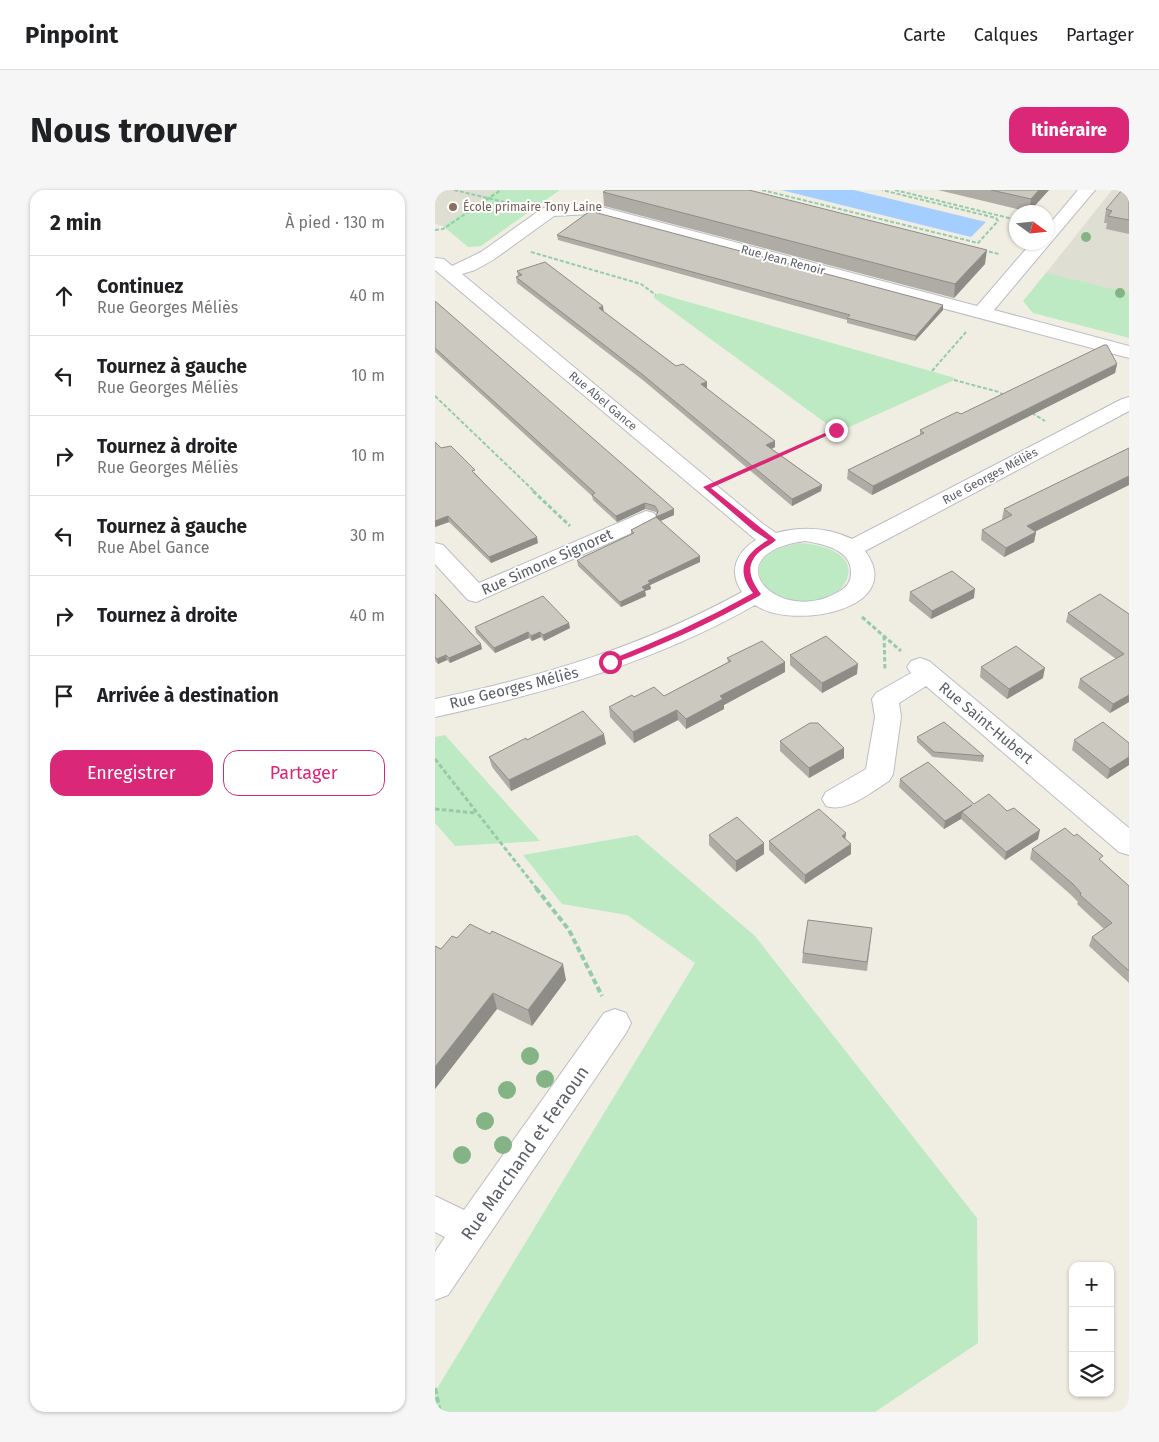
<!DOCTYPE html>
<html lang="fr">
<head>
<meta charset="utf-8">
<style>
	:root { --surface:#fff; --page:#f6f6f6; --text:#202124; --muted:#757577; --line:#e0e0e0; --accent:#db2777 }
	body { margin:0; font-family:"Fira Sans",sans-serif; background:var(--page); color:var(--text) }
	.controls { position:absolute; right:15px; bottom:15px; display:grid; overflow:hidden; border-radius:10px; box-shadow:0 1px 4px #0004 }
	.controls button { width:45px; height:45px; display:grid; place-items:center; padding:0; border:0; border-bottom:1px solid var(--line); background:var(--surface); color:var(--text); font:25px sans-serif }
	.compass { position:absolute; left:574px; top:15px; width:45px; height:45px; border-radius:50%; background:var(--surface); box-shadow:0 1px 4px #0004; rotate:105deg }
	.stop { position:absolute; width:15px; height:15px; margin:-11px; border:4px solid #db2777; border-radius:50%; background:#fff }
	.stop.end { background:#db2777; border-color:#fff; box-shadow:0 1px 5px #0008 }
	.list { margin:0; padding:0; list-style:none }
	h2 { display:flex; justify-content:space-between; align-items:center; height:65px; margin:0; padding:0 20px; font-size:21px }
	h2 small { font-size:16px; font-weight:400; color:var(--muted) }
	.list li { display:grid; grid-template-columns:32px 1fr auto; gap:15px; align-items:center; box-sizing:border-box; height:80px; padding:0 20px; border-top:1px solid var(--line) }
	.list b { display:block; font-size:19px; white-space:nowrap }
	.list p { margin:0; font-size:16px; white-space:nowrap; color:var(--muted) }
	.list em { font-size:16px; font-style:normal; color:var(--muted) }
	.actions { display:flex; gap:10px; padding:15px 20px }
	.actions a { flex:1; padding:11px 0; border:1px solid var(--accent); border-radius:15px; text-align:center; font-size:18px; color:var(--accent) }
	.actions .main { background:var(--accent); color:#fff }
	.icon { flex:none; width:28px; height:28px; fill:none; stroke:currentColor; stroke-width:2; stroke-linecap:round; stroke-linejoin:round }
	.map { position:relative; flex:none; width:694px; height:1222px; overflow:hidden; border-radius:15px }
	header { display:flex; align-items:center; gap:30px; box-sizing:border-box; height:70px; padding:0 25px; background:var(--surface); border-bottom:1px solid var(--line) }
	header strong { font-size:24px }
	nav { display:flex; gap:28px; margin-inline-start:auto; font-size:18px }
	.intro { display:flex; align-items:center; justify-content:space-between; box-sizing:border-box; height:120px; padding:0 30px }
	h1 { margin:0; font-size:35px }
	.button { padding:12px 22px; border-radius:15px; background:var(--accent); color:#fff; font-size:18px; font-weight:700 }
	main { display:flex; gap:30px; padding:0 30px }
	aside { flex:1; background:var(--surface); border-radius:15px; box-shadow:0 1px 4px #0004 }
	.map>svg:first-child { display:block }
</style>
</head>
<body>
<header>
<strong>Pinpoint</strong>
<nav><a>Carte</a><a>Calques</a><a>Partager</a></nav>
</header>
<div class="intro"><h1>Nous trouver</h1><a class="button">Itinéraire</a></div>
<main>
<aside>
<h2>2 min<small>À pied · 130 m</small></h2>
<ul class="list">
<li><svg class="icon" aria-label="ahead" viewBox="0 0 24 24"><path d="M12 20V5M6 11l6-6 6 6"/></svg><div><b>Continuez</b><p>Rue Georges Méliès</p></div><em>40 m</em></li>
<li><svg class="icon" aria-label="left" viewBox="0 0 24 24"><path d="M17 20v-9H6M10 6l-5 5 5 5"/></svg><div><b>Tournez à gauche</b><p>Rue Georges Méliès</p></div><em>10 m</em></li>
<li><svg class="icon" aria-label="right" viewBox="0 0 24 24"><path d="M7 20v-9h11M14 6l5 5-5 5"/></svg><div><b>Tournez à droite</b><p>Rue Georges Méliès</p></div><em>10 m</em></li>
<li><svg class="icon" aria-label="left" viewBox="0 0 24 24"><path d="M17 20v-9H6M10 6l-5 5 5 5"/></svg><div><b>Tournez à gauche</b><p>Rue Abel Gance</p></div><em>30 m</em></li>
<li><svg class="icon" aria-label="right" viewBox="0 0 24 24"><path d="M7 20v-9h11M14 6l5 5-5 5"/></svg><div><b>Tournez à droite</b></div><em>40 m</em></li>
<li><svg class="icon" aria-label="arrive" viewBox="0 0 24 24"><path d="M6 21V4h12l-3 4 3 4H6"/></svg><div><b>Arrivée à destination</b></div></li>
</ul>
<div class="actions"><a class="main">Enregistrer</a><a>Partager</a></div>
</aside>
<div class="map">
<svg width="694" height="1222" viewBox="0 0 694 1222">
	<rect width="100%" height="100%" fill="#f0eee3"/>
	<!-- education -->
	<path fill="#dfded2" d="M0,0H61L8,36L0,34Z
		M677,0H694V132L599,98Z"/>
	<!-- green -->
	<path fill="#bdeac2" d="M61,0H125L46,56L33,57L8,36Z
		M611,83L694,103V148L598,123L588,111Z
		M224,103L243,109L520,188L517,191L403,242L218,107Z
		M365,353C383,354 422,362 412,389C409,396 404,402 397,405C340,432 283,367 365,353Z
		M10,545L105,651L20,656L0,633V547Z
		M202,645L320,746L542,1028L543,1153L440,1222H0V1202L260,773L192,725L127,714L88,665Z"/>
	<!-- water -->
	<path fill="#a4ceff" d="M346,0H419L551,32L536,47Z"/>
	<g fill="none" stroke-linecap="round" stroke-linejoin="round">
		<!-- minor casing -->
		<g stroke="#bbbdc4" stroke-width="2">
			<path id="minor" d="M643,0H660L559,120L694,156V168L155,24L119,26L58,70L40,80L27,84L328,334L341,343C368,336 392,337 417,349L687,209L694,207V221L430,361C473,419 358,441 320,415C220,472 112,503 0,527V509C109,486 209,456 307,402C293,382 301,362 321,350L0,80V68L9,69L17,76L46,62L108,18L136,14H155L542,116L597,52H612V37ZM370,351C387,354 417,359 416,383C416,391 412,397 405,401C343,439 275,364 370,351Z
				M211,321L219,323L222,328L219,333L41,412L33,410L0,374V353L8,355L44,393Z
				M485,468L494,471L694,638V665L684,662L491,496L464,513L466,527L458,584L454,591C436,602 412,623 391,616L387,609L391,602L431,579L440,527L437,509L441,503L476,483L472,477L476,471Z
				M180,819L191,823L196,833L191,843L13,1105L0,1110V1062L10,1047L0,1042V1006L29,1020L169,823Z"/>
		</g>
		<!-- path-far2 -->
		<path stroke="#95cbaa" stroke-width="2" stroke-dasharray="4 2" stroke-linecap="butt" d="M19,0L82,15
			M327,0L543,53L563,31L561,28L447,0
			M460,0L582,30
			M0,40L8,39L66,0
			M548,60L564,64
			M96,62L206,94L221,105
			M497,181L531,142
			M519,190L564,202L570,206
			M0,206L100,302
			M597,223L610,231
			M342,266L401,241
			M296,286L316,278"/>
		<!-- path-far1 -->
		<path stroke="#95cbaa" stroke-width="3" stroke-dasharray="4.5 2.5" stroke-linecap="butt" d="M98,301L135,336
			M427,427L466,461
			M449,446L450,480
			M0,569L102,699
			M0,619L41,623"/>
		<!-- path -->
		<path stroke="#95cbaa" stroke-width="4" stroke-dasharray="6 3" stroke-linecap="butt" d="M101,698L134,740L167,806
			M0,1198L5,1222"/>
		<!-- minor -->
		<use href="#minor" fill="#fff" fill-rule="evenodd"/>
	</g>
	<!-- trees -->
	<g fill="#84b486">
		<circle cx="651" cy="47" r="5"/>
		<circle cx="685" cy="103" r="5"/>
		<circle cx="95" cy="866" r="9"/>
		<circle cx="110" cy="889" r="9"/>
		<circle cx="72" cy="900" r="9"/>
		<circle cx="50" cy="931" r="9"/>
		<circle cx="68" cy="955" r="9"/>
		<circle cx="27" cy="965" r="9"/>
	</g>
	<!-- wall -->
	<path fill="#afaca5" d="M503,0H614L594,22Z
		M694,0V44L671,39L672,33H669L671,19Z
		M168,2L550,74L519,108L169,16Z
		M122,45L508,115V120L480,151L412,133V130L123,50Z
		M82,81L169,122L241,176L272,192V199L340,257L337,259L387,295L386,301L357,316L209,191L82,93L81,87H83Z
		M0,111L239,325L225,331L265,372L215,395L216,399L210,401L211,406L186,417L143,376L142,370L196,344V340L221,327L222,324L221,322L210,319L182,332L158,310L157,306L0,162Z
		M682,174L680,183L437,305L412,289L413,280L485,245V240L526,224Z
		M0,252L6,258L41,284L103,353L56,373L14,332L0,337Z
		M694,257V295L599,342H601L599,352L569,367L546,350L547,340L568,330L567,329L569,319L694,258Z
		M475,402L539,408L496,429L474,411Z
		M0,404L47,459L15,473L12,470L3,474L0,471Z
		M633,423L694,424V512L675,523L643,498L645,489L681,469L631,432Z
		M40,437L135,438L109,451L106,447L97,451L94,448L60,463L41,443Z
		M355,465L422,484L387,503L355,475Z
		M292,468L350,482L289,515V519L251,539L243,530L199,553L175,527L174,517L199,507L229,506L293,472Z
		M546,477L608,488L572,509L545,487Z
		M482,547L549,566L548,572L498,567L482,552Z
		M92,550L171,554L76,601L57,577L54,567Z
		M639,550L694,553V575L672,589L637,560Z
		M345,551L409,558V568L374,588L345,561Z
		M465,589L539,614L603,649L570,670L526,629L509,639L464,597Z
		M274,645L329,664L301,682L274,655Z
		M411,650L416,664L370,694L334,660V651Z
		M597,659L667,672L694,696V793L654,756L657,747L669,739L642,714L643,712L635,704L595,669Z
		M22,748L131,790L97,836L62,819L0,899V756L6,759Z
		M436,748L432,781L367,773L368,763Z"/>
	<!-- shaded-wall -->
	<path fill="#8e8c86" d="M604,0H614L594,22L596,9Z
		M552,60L550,74L519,108L520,94Z
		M508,115V120L480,151L481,146Z
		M168,116L169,123L164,118Z
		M682,174L680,183L437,305L438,296Z
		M272,192V198L267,201L266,194Z
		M340,251V257L331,261V255Z
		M694,286V295L591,346L592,336Z
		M387,295L386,301L357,316V309Z
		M210,313V319L182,332L181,326Z
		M239,319V325L221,333V327Z
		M13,326L14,332L0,337V331Z
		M601,342L599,352L569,367L571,358Z
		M102,347L103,353L56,373L54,367Z
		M265,366V372L215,395L216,399L210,401L211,406L186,417L185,412L207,397L213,391Z
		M540,399L539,408L496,429L497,421Z
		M134,433L135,438L109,451L108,445Z
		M93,442L94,448L60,463L59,458Z
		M105,442L106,447L97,451L96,446Z
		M46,454L47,459L15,473L14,468Z
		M11,465L12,470L3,474L2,469Z
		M350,472V482L289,515V519L251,539V529L285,506Z
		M423,474L422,484L387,503V493Z
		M610,478L608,488L572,509L574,499Z
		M694,505V512L675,523L678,514Z
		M242,520L243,530L199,553L198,542Z
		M169,544L171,554L76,601L74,590Z
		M409,558V568L374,588V578Z
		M694,567V575L672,589L675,579Z
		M537,615L527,622L526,629L509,639L510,631Z
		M605,640L603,649L570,670L571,662Z
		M411,643L410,653L407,646Z
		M329,653V664L301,682V671Z
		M416,654V664L370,694V685Z
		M128,774L131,790L97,836L93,820Z
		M58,803L62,819L0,899V877Z"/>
	<!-- building -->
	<path fill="#cbc8c0" stroke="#8e8c86" d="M171,0H314L552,60L520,94L168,2Z
		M556,0H604L596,9Z
		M687,0H694V30L673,26L677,21L671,19Z
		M155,21L508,115L481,146L412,128L415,125L122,45Z
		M110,72L168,116L164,118L241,176L248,174L272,192L266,194L340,251L331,255L387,295L357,309L208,185L81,87L87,85L82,81Z
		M0,111L239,319L221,327L223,321L220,316L210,313L181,326L157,305L160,303L0,158Z
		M669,155H672L682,174L438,296L413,280L489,243L485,240L522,222L526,224Z
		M0,252L6,258L16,256L40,280L37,281L102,347L54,367L13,326L0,331Z
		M694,258V286L592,336L601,342L571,358L547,340L577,325L569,319Z
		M221,327L265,366L213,391L215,393L207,397L210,400L185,412L142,370L199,343L196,340Z
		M517,381L540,399L497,421L475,402Z
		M0,404L46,454L14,468L11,465L2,469L0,467Z
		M665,404L694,424V505L678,514L645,489L689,464L633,423Z
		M108,406L134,433L108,445L105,442L96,446L93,442L59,458L40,437Z
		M391,446L423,474L387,493L355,465Z
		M327,451L350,472L285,506L288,509L251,529L242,520L198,542L174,517L197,505L199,507L219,497L229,506L296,471L292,468Z
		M581,456L610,478L574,499L546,477Z
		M148,521L169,544L74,590L54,567L91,548L92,550Z
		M509,532L549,566L499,562L482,547Z
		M668,532L694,553V567L675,579L639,550Z
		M375,533H383L409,558L374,578L345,551Z
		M493,572L539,614L554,604L572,621L579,618L605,640L571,662L527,622L537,615L510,631L465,589Z
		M384,619L411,643L407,646L416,654L370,685L334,651Z
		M302,627L329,653L301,671L274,645Z
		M630,638L639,646L642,644L668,666L664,669L694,696V781L657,747L677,733L645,705L646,703L638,694L597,659Z
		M373,730L437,738L432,772L368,763Z
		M35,734L55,744L57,741L128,774L93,820L58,803L0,877V756L6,759L17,746L22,748Z"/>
	<!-- route -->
	<path fill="#db2777" d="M399,239L404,240L276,298L341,350C337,354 332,356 328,359C309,373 314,388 326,404L324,406C277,432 228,455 177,474H172V471C223,451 270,430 318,403C300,380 309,364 333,350L318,340L268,297Z"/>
	<!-- markers -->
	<circle fill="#8d6e63" stroke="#fff" stroke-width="2" cx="18" cy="17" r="5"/>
	<g text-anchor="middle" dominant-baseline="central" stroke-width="4" stroke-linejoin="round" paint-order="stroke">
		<!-- far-education labels -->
		<g font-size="12" fill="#785e54" stroke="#fff" text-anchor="start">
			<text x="28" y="17">École primaire Tony Laine</text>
		</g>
		<!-- far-street labels -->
		<g font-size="12" fill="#5b5f66" stroke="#fff">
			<text transform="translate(348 70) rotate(15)">Rue Jean Renoir</text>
			<text transform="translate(168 211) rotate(40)">Rue Abel Gance</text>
			<text transform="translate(555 286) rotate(-28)">Rue Georges Méliès</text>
		</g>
		<!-- street labels -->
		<g font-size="15" fill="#5b5f66" stroke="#fff">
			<text transform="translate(112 372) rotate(-24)">Rue Simone Signoret</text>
			<text transform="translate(79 498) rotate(-14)">Rue Georges Méliès</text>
			<text transform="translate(551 533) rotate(40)">Rue Saint-Hubert</text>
		</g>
		<!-- near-street labels -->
		<g font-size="18" fill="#5b5f66" stroke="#fff">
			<text transform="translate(90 963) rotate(-55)">Rue Marchand et Feraoun</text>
		</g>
	</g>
</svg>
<div class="controls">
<button>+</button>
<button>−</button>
<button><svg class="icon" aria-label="layers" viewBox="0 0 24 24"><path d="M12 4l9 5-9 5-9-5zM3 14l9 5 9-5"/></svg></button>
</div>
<svg class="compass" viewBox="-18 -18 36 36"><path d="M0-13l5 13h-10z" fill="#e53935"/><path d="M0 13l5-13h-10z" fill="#757577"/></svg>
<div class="stop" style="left:175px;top:472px"></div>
<div class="stop end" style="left:401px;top:240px"></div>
</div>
</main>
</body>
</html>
